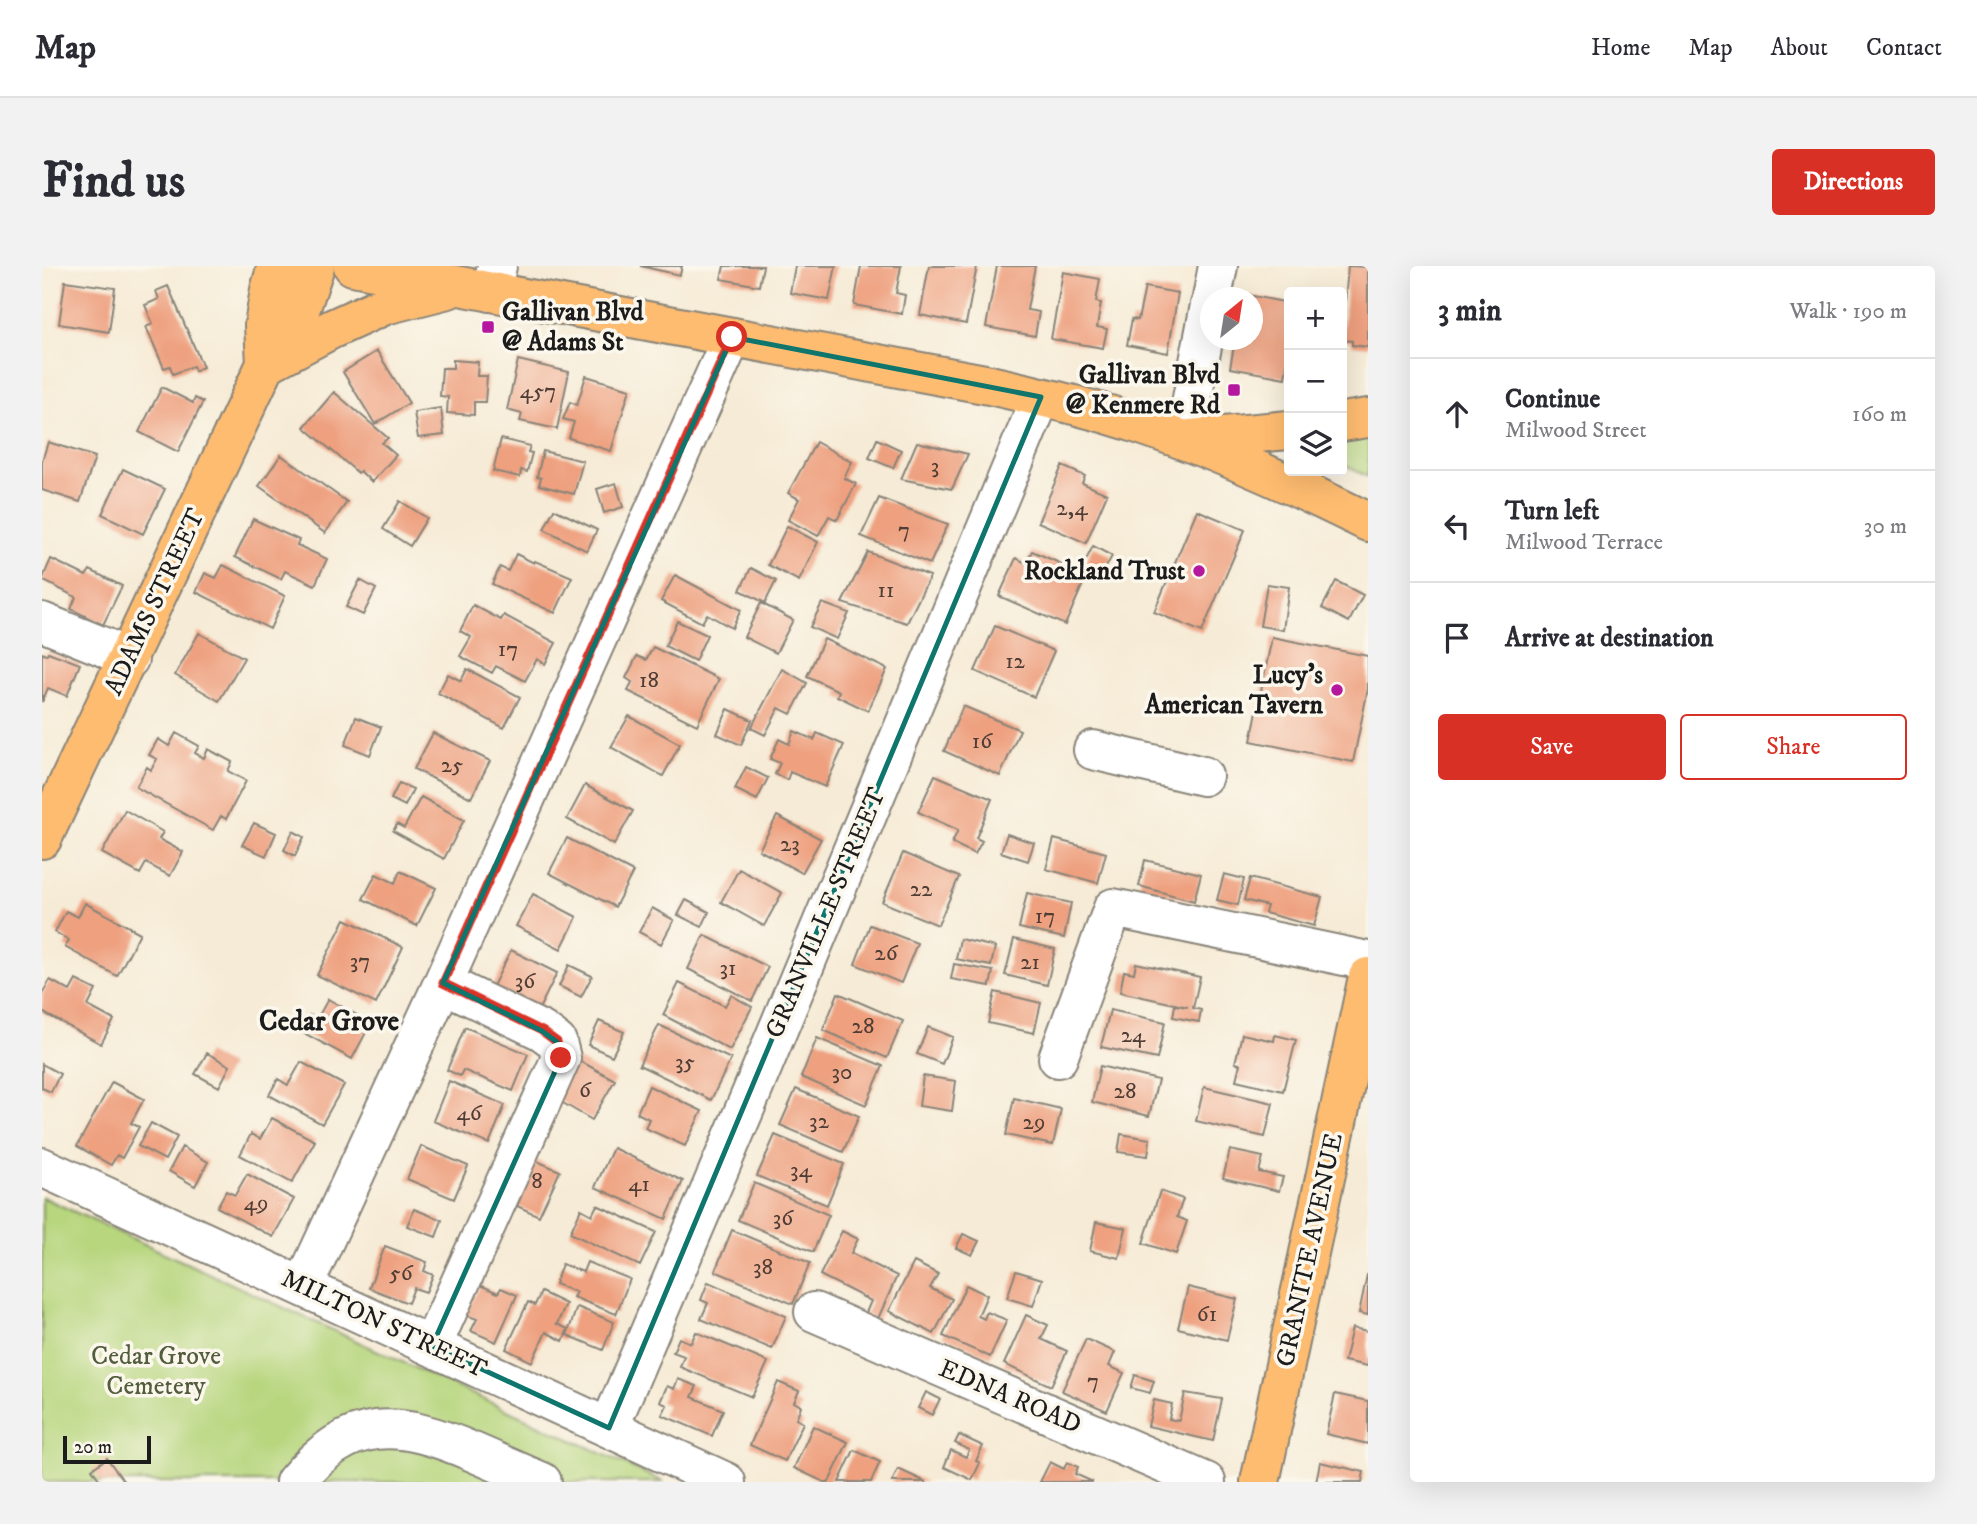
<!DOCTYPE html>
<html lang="en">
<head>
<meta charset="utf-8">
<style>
	:root { --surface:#fff; --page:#f2f2f3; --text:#2b2b33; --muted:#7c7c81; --line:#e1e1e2; --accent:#d93025 }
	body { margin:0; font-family:"IM FELL DW Pica",serif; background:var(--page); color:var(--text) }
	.controls { position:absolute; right:21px; top:21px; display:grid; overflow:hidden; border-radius:7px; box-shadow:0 7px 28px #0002 }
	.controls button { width:63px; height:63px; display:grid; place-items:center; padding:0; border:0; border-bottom:2px solid var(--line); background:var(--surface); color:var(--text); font:35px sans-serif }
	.compass { position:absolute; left:1158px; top:21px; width:63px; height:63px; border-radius:50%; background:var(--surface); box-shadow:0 7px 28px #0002; rotate:30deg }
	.scale { position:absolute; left:21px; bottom:18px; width:88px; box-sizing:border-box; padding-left:7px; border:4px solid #1c1c1c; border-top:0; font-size:19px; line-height:24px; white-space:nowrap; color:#1c1c1c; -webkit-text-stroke:5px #fbf7ec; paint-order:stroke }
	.stop { position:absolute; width:21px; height:21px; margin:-16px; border:5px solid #d93025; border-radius:50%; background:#fff }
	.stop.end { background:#d93025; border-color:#fff; box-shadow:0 2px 7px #0008 }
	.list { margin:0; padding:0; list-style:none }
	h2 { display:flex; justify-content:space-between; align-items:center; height:91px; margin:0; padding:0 28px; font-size:30px }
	h2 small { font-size:23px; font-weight:400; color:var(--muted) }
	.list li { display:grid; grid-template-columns:46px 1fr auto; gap:21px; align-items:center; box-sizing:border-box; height:112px; padding:0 28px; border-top:2px solid var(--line) }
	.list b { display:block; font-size:26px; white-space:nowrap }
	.list p { margin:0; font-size:23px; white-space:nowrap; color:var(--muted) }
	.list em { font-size:23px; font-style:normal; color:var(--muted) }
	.actions { display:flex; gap:14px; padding:21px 28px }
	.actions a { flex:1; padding:16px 0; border:2px solid var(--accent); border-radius:7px; text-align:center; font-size:24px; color:var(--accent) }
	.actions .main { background:var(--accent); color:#fff }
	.icon { flex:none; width:38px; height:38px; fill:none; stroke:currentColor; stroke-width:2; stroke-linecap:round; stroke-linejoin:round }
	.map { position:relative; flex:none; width:1326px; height:1216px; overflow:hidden; border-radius:7px }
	header { display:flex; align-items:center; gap:42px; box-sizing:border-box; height:98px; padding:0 35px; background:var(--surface); border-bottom:2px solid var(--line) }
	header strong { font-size:33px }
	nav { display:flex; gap:38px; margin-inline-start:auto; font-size:24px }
	.intro { display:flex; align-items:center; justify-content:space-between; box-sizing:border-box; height:168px; padding:0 42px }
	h1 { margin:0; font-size:49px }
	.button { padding:18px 32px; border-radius:7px; background:var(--accent); color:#fff; font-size:24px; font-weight:700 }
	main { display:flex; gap:42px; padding:0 42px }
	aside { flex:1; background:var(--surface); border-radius:7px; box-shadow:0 7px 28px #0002 }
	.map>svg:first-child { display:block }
</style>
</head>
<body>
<header>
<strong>Map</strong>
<nav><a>Home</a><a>Map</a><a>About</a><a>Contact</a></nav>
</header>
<div class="intro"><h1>Find us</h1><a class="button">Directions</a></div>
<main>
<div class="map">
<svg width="1326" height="1216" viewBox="0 0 1326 1216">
	<rect width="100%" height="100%" fill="#fbf7ec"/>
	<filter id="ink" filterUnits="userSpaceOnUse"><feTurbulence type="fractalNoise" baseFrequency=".0143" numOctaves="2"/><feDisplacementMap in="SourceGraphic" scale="14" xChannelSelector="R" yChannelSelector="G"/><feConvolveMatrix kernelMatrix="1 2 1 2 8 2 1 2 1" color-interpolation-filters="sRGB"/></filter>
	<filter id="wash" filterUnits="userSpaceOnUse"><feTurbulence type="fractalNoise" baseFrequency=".00686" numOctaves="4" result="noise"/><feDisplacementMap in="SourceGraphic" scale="28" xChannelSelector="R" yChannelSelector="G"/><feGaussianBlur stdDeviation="1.57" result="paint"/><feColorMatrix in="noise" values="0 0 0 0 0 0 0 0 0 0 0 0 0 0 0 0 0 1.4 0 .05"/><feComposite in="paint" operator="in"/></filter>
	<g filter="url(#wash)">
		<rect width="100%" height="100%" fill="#f6ebd6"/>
		<!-- green -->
		<path fill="#b7d67e" stroke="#6a794d" stroke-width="2" d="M1326,168V211L1300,198V173Z
			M0,931L622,1216H0Z"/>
		<g id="blocks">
			<!-- building -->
			<path fill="#eea07f" d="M598,0H640L638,9Z
				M682,0H721L717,20L679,13Z
				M753,0H794L787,34L748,27Z
				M819,0H859L854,27L863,29L860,48L812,39Z
				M887,0H935L924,58L878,49Z
				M955,0H993L985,44L997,46L993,70L944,61Z
				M1306,0L1326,1V81L1310,79V75L1300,74Z
				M1021,6L1058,13L1054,36L1059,37L1055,61L1065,63L1061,82L1009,73Z
				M23,15L73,22L67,66L17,58Z
				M126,20L161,101L153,105L151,100L131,108L128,100L122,102L104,61L111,58L103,39L117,33L114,25Z
				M1103,21L1136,27L1126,87L1085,79L1090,53L1096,54Z
				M1201,28L1247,37V86L1243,112L1188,102L1193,74H1210V32H1201Z
				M335,85L367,137L333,158L301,106Z
				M411,94L436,96L435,110H445L443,136H432V149L405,147L406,131L398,130L400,102H411Z
				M476,94L527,106L515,163L478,155L480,148L465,144Z
				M544,110L588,123L569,185L527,172L532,156L521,153L528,136L535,139Z
				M120,121L151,137L153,132L161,136L136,186L97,166Z
				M292,126L346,172L340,177L354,189L330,216L318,205L316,207L262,161Z
				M399,142L402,169L376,172L372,146Z
				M459,173L488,180L486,186L490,187L485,206L479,204L478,211L451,205Z
				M835,173L859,184L851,202L827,192Z
				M6,176L53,191L38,236L0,224V195Z
				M774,176L810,196L802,212L814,218L795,254L787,250L776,270L746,254L757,233L746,227Z
				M875,176L926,188L910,223L859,213Z
				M501,185L541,195L532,228L497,219L499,212L495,211Z
				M239,189L305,236L283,267L217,220Z
				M1020,200L1043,210L1040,217L1065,228L1044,277L996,256Z
				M81,203L123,223L101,268L60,248Z
				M574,217L581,241L562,247L555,223Z
				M837,232L906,258L888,298L819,270Z
				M358,235L385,252L368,280L341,263Z
				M512,243L555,264L545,285L502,263Z
				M1155,244L1203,264L1160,366L1112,346Z
				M211,253L257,274L255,279L285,293L273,319L243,305L239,313L193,291Z
				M745,260L776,276L757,315L726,299Z
				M1051,280L1070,290L1059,311L1040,302Z
				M990,285L1045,309L1023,359L957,330L974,292L984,297Z
				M826,286L888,310L865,357L800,337Z
				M474,288L492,297L493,295L530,311L513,347L450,318L458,301L466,305Z
				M9,293L44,310L48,304L80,320L61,359L29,343L34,331L0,314Z
				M181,299L243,330L228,363L154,326L163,307L174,312Z
				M709,302L734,315L723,337L698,324Z
				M633,309L699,344L690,362L665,348L660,357L619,335Z
				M318,314L334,323L321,349L304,341Z
				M1294,315L1321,329L1307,356L1280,342Z
				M1225,318L1247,321L1241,364L1218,360Z
				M719,337L751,354L734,387L702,371Z
				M780,337L807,347L795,373L768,361Z
				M431,339L459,354L462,349L514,377L503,398L495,393L483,415L454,400L450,407L418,390L429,371L418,365Z
				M635,355L665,369L653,395L623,380Z
				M953,360L1012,385L992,431L933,405Z
				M157,367L202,392L177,435L133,409Z
				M1230,371L1326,390V423L1311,496L1209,475Z
				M782,373L845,403L826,445L795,430L797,425L765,410Z
				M611,381L677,413L655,459L586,425L590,416L584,412L595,390L604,394Z
				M6,386L38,398L25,430L6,422L0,436V387L4,389Z
				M425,403L478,431L462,462L396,427L406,408L419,415Z
				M740,403L765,417L749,448L737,442L723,469L709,462Z
				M921,440L978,464L958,510L902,485Z
				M686,443L710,454L699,479L675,468Z
				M587,450L638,478L621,510L569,481Z
				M314,451L339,461L328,489L303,479Z
				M752,465L772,474L775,467L802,479L783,521L748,506L745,514L733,508L738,497L728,493L737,473L747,478Z
				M134,467L157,480L153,487L162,492L166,483L190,496L186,505L204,515L184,553L179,550L171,564L94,521L105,501L109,504L115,493L107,489L116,473L127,480Z
				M391,467L448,495L429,532L372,503Z
				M704,501L726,512L715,534L693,523Z
				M893,509L950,533L934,572L940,575L933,588L910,577L916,564L876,546Z
				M357,517L371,523L363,540L349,533Z
				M543,519L591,545L572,579L525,553Z
				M379,531L422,554L402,593L351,565L355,558L362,562Z
				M83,544L121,566L117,573L141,586L128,610L104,597L98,608L60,587Z
				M735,550L779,573L760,607L717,584Z
				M212,557L234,567L224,590L200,579Z
				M251,565L262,571L253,590L242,584Z
				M965,568L992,577L986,595L959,586Z
				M525,572L591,606L573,641L507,607Z
				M1012,573L1064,587L1056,617L1004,603Z
				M861,587L917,611L896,659L840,636Z
				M1103,594L1159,608L1152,635L1097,620Z
				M697,603L740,627L722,660L679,636Z
				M358,605L394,622L375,660L321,633L334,608L353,617Z
				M1182,608L1202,613L1196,639L1175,634Z
				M1208,612L1280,631L1272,660L1223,647L1225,640L1202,634Z
				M985,627L1029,637L1022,672L977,662Z
				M491,628L535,651L519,683L474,660Z
				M644,634L667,646L660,661L636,649Z
				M43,637L98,667L75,710L23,681L27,674L13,666L24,645L36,651Z
				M610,642L632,654L619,678L597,666Z
				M303,653L361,681L334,738L275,709Z
				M828,659L875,677L859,717L813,698Z
				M662,669L726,701L710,735L646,703Z
				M918,673L953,681L949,700L914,693Z
				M972,673L1013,683L1005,719L963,709Z
				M469,684L515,707L496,745L450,722Z
				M1094,697L1158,711L1151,742L1159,744L1157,756L1131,751L1133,739L1146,741L1078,726L1082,705L1092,707Z
				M912,698L951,705L948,720L909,713Z
				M527,699L550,710L539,731L517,720Z
				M8,714L28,725L34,714L54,724L46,740L72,754L59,778L0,746V728Z
				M637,717L683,740L689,729L710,741L688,784L621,749Z
				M953,726L999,737L992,767L946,757Z
				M796,727L861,755L845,792L781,764Z
				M286,733L329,757L310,793L258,765L267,749L275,753Z
				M1068,744L1123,756L1115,793L1059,781Z
				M557,755L582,766L570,790L546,779Z
				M617,759L689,793L669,834L597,799Z
				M423,761L486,788L471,825L421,804L418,810L405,804Z
				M886,761L911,771L900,798L875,788Z
				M1200,768L1232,775L1233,769L1254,774L1241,825L1194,814L1198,798L1193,797Z
				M775,772L841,800L824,839L759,811Z
				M165,787L188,800L177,821L153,808Z
				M536,794L573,814L550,854L514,833Z
				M259,796L302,819L280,858L227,829L236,813L246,819Z
				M0,798L18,808L9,826L0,822Z
				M1058,800L1116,814L1107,850L1050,836Z
				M881,810L914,815L910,845L877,840Z
				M407,815L463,839L447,878L391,855Z
				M70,816L102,833L89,857L97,861L80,892L75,889L69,899L35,880Z
				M607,820L660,845L643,880L603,862L607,853L595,847Z
				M1162,821L1231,837L1223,871L1154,855Z
				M754,823L817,850L801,886L738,859Z
				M972,832L1019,843L1011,879L964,869Z
				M230,852L273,875L250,917L198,889L209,868L218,873Z
				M109,857L135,871L123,894L96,880Z
				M1079,868L1108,873L1106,890L1076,886Z
				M733,869L802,898L785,939L715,910Z
				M379,880L426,900L412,933L365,913Z
				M140,881L166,896L153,920L127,905Z
				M571,882L641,915L624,953L553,921Z
				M1188,884L1221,891L1217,906L1241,911L1237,925L1181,912Z
				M488,892L518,905L497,950L475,940L480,928L473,925Z
				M205,908L252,933L231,971L175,941L184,925L193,929Z
				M712,917L787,949L771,986L696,954Z
				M1118,925L1141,933L1135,951L1145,955L1134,988L1101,977Z
				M555,939L614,966L598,1000L528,967L539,943L550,949Z
				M372,943L400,954L394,971L365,960Z
				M1054,956L1084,962L1077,992L1048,985Z
				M690,964L768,997L751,1038L673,1005Z
				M800,965L816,973L809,987L855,1010L835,1055L823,1049L829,1035L778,1009Z
				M921,968L937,975L930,989L914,982Z
				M343,980L385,996L382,1005L391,1009L384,1026L372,1022L366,1037L327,1022Z
				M545,996L588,1013L574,1048L531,1031L534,1026L513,1018L520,998L541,1006Z
				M872,996L896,1008L888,1022L910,1033L892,1068L847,1045Z
				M974,1005L1000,1013L991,1040L965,1032Z
				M1325,1009H1326V1049L1317,1047Z
				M666,1016L744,1050L730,1083L659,1053L666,1037L659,1034Z
				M438,1019L456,1027L459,1022L475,1029L454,1076L429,1065L435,1053L424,1049Z
				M924,1019L945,1029L936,1050L942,1053L945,1046L965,1054L948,1091L901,1070Z
				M1146,1021L1195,1033L1185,1074L1136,1062Z
				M499,1026L524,1038L515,1058L526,1063L521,1075L504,1066L490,1096L464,1083L486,1036L493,1039Z
				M535,1041L572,1056L561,1084L525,1069Z
				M984,1049L1006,1059L999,1073L1025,1085L1009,1120L962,1098Z
				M1310,1062L1326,1065V1100L1302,1095Z
				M654,1066L726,1096L710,1131L638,1101L642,1090L631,1086L637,1072L649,1077Z
				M1044,1073L1073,1086L1067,1100L1082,1107L1065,1145L1020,1125Z
				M1093,1109L1112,1115L1108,1127L1089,1122Z
				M636,1113L655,1120L650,1131L681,1144L670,1170L620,1149L625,1139L618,1136L625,1120L632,1123Z
				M736,1116L757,1125L752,1136L759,1140L754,1153L761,1157L743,1195L708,1179Z
				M884,1126L898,1133L890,1149L876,1142Z
				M1143,1127L1180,1133L1171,1175L1106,1160L1112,1134L1130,1138L1127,1153L1137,1155Z
				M1293,1128L1326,1135V1178L1284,1168Z
				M771,1160L806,1176L787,1216H782L752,1202Z
				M917,1169L941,1180L934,1195L938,1197L930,1214L902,1201L909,1184L924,1191L927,1184L913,1177Z
				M812,1184L838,1196L829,1216H797Z
				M65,1192L82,1216H59L50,1203Z
				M1008,1196L1022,1203L1025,1196L1036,1201L1033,1208L1051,1216H998Z
				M1278,1196L1322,1206L1320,1216H1274Z
				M856,1203L884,1216H850Z"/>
		</g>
	</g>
	<g filter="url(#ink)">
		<use href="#blocks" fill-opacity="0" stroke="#898479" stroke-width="2"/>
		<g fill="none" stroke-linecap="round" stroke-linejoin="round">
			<!-- minor casing -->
			<g stroke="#898479" stroke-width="42">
				<path id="minor" d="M449,26L455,0
					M1170,32L1176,0
					M1142,174L1168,39
					M0,356L62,381L87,393
					M1051,484L1161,510
					M1016,792L1071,642L1326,695
					M0,901L684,1216
					M261,1021L401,717L690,71
					M772,1046L1164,1216
					M390,1080L519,792L515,776L500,765L401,717
					M567,1162L710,826L999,131
					M253,1216C308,1149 357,1154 431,1186C454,1196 477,1206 500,1216"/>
			</g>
			<!-- major casing -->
			<g stroke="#898479" stroke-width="42">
				<path id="major" d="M224,98L222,59L228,24L235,0
					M0,573L224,98L250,68L273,0"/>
			</g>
			<!-- highway casing -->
			<g stroke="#898479" stroke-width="42">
				<path id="highway" d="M311,0L948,119C999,131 1050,142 1099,159C1177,185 1252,219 1326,256
					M224,98L290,63L343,39L406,23
					M1300,156L1326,152
					M1148,173L1247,164
					M1218,1216L1326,711"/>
			</g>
			<!-- minor -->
			<use href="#minor" stroke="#fff" stroke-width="38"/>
			<!-- major -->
			<use href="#major" stroke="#febc70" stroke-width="38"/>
			<!-- highway -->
			<use href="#highway" stroke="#febc70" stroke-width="38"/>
		</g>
	</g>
	<g fill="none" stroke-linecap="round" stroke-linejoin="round" filter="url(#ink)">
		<!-- route -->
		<path stroke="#d93025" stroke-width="9" d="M519,792L515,776L500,765L401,717L690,71"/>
	</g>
	<!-- marked area -->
	<path fill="none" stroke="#0f766e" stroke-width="5" stroke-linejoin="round" d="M690,71L999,131L567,1162L390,1080L519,792L515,776L500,765L401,717Z"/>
	<!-- markers -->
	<g fill="#b5179e" stroke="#fbf7ec" stroke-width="2.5">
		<rect x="439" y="54" width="14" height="14" rx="3.5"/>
		<rect x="1185" y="117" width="14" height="14" rx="3.5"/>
		<circle cx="1157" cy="305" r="7"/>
		<circle cx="1295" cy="424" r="7"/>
	</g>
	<g text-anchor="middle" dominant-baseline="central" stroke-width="7" stroke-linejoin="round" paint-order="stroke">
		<!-- number labels -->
		<g font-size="23" fill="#503d35">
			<text x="496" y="125">457</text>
			<text x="893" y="200">3</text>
			<text x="1030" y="242">2,4</text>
			<text x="862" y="264">7</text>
			<text x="844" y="324">11</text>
			<text x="466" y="383">17</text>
			<text x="973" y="395">12</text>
			<text x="607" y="414">18</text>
			<text x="940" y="475">16</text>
			<text x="410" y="499">25</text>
			<text x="748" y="578">23</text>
			<text x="879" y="623">22</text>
			<text x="1003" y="650">17</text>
			<text x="844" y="687">26</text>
			<text x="318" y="695">37</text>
			<text x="988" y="696">21</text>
			<text x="686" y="702">31</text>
			<text x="483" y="715">36</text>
			<text x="821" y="760">28</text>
			<text x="1091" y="769">24</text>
			<text x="643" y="796">35</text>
			<text x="800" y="806">30</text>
			<text x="543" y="824">6</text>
			<text x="1083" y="825">28</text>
			<text x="427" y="847">46</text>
			<text x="777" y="855">32</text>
			<text x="992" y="856">29</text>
			<text x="759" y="904">34</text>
			<text x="495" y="915">8</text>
			<text x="597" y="918">41</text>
			<text x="214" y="937">49</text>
			<text x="741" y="952">36</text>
			<text x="721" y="1001">38</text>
			<text x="359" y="1007">56</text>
			<text x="1165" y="1048">61</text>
			<text x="1051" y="1115">7</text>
		</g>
		<!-- poi labels -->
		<g font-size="26" font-weight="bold" fill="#1c1c1c" stroke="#fbf7ec" text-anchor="end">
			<text x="460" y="46" text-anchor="start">Gallivan Blvd<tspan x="460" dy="30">@ Adams St</tspan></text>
			<text x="1178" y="109">Gallivan Blvd<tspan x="1178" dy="30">@ Kenmere Rd</tspan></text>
			<text x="1143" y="305">Rockland Trust</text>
			<text x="1281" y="409">Lucy's<tspan x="1281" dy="30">American Tavern</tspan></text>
		</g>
		<!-- street labels -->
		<g font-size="26" fill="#1c1c1c" stroke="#fbf7ec">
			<text transform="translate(113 336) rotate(-65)">ADAMS STREET</text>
			<text transform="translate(784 647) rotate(-67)">GRANVILLE STREET</text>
			<text transform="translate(1268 984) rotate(-78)">GRANITE AVENUE</text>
			<text transform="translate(342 1058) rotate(25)">MILTON STREET</text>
			<text transform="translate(968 1131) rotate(23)">EDNA ROAD</text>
		</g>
		<!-- park labels -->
		<g font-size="26" fill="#525d3e" stroke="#fbf7ec">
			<text x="114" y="1090">Cedar Grove<tspan x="114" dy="30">Cemetery</tspan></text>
		</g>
		<!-- neighbourhood labels -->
		<g font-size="28" font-weight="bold" fill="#1c1c1c" stroke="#fbf7ec">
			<text x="287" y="755">Cedar Grove</text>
		</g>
	</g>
</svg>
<div class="controls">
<button>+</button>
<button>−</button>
<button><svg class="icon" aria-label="layers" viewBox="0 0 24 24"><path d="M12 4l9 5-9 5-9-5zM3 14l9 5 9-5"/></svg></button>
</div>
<svg class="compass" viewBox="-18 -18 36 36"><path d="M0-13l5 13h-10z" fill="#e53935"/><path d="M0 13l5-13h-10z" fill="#7c7c81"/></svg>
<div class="scale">20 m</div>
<div class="stop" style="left:690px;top:71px"></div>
<div class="stop end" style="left:519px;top:792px"></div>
</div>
<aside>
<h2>3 min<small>Walk · 190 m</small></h2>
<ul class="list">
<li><svg class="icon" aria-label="ahead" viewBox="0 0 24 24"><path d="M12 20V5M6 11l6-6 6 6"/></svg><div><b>Continue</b><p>Milwood Street</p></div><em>160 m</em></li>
<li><svg class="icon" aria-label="left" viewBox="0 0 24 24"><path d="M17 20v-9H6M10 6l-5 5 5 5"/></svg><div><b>Turn left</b><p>Milwood Terrace</p></div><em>30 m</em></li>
<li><svg class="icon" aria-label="arrive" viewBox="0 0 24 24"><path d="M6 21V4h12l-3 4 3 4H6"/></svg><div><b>Arrive at destination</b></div></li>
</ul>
<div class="actions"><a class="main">Save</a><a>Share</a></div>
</aside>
</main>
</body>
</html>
